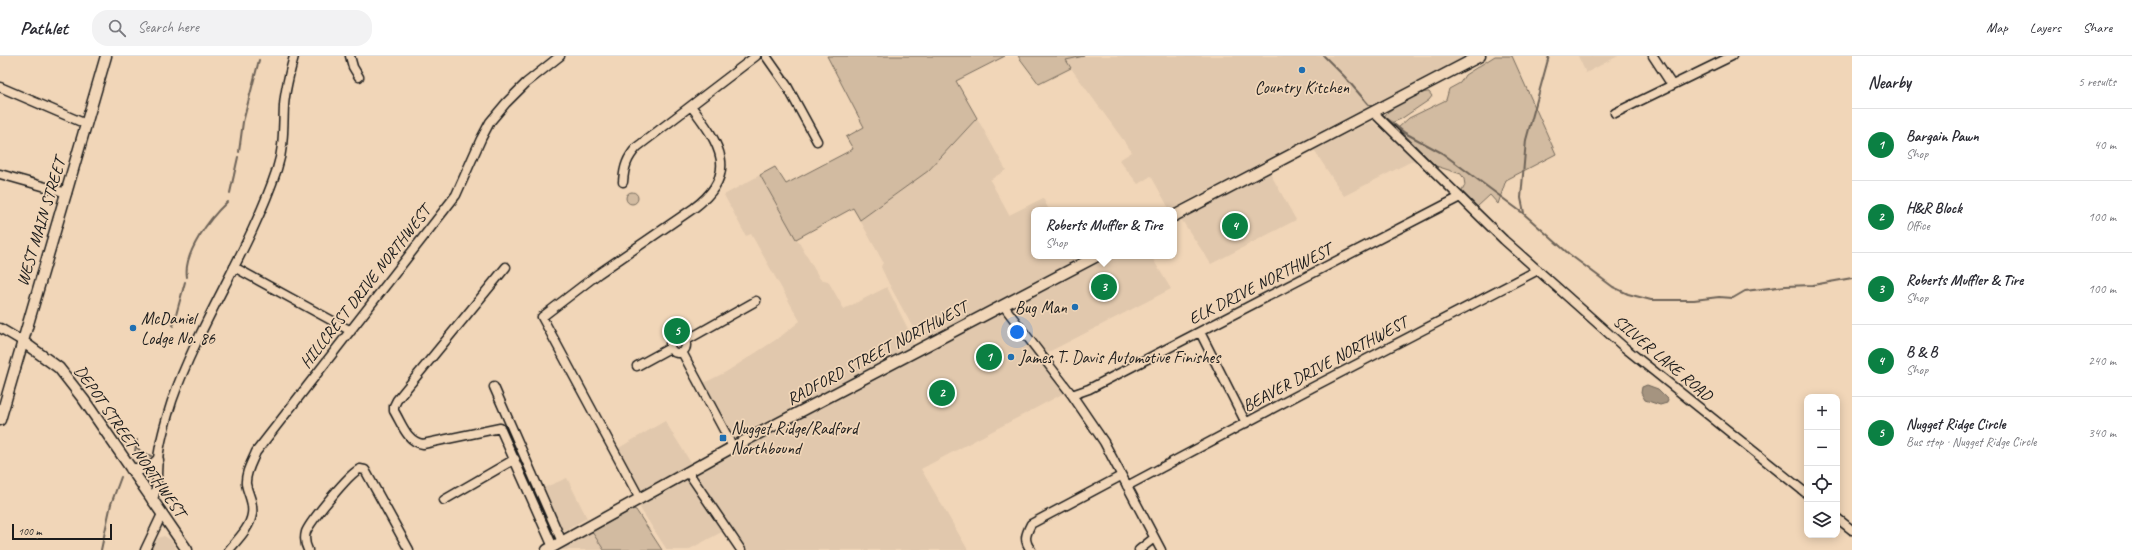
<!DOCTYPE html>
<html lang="en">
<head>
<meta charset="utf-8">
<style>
	:root { --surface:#fff; --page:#f2f2f3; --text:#2b2b33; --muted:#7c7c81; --line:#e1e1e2; --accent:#0b8043 }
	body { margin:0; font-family:Caveat,sans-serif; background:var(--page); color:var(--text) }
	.controls { position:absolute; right:12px; bottom:12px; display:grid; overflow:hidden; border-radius:8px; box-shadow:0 2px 10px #0003 }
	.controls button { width:36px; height:36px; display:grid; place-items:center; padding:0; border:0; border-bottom:1px solid var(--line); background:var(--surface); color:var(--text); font:20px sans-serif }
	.scale { position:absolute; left:12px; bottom:10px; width:100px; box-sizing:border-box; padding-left:4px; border:2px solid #1c1c1c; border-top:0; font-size:11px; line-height:14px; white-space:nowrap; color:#1c1c1c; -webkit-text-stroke:3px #f1d6b8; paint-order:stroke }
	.you { position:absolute; left:1017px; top:276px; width:14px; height:14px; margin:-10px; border:3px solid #fff; border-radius:50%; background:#1a73e8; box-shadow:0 0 0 6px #1a73e833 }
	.badge { display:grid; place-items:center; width:26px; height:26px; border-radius:50%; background:var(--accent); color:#fff; font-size:13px; font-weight:700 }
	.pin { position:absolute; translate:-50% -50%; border:2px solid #fff; box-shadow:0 1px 4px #0006 }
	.popup { position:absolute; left:1031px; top:151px; width:146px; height:52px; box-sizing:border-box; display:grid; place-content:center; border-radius:8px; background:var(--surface); filter:drop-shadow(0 1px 3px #0005); font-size:13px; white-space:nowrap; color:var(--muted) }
	.popup b { font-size:15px; color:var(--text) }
	.popup::after { content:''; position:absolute; left:50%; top:100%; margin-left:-8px; border:8px solid transparent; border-top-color:var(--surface) }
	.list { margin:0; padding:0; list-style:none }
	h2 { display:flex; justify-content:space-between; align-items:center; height:52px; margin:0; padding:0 16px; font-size:17px }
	h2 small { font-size:13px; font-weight:400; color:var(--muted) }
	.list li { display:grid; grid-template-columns:26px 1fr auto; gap:12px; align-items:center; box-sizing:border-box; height:72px; padding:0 16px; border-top:1px solid var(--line) }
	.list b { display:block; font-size:15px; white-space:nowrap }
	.list p { margin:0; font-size:13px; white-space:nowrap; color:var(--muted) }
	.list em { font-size:13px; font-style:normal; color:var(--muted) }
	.icon { flex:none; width:22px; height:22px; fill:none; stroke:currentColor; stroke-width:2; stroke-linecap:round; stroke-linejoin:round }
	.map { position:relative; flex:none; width:1852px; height:494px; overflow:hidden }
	header { display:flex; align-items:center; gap:24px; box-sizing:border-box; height:56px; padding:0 20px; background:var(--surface); border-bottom:1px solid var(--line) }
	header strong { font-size:19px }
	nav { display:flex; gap:22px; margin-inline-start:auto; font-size:14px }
	.search { width:280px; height:36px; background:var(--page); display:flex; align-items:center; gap:10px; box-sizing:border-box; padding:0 14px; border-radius:16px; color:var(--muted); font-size:15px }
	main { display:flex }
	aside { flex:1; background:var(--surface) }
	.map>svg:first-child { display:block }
</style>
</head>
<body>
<header>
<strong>Pathlet</strong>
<div class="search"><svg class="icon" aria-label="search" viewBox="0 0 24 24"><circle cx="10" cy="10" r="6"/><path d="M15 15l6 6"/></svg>Search here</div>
<nav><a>Map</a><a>Layers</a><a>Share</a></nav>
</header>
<main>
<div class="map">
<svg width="1852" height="494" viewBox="0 0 1852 494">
	<rect width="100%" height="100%" fill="#f1d6b8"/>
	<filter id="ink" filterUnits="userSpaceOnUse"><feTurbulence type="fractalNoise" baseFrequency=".025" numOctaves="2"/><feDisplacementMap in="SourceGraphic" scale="8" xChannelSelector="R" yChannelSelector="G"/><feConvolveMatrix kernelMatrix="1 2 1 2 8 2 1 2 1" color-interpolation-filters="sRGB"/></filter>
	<g filter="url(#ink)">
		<!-- built -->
		<path fill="#e1c8ad" d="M1084,0H1463L1464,1L1170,154L1151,120L1138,128L1119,104L1132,96L1065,4Z
			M1578,0H1618L1586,17Z
			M977,62L1006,114L990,124L1009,159L1043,142L1049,154H1034V200H1075L1077,204L921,284L918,281L889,228L881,211L883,206L860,164L928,115Z
			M1372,65L1416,103L1344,140L1314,94Z
			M1270,117L1296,164L1211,208L1181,163Z
			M760,119L820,223L828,225L844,253L887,231L914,285L912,290L775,362L761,367L737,380L732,377L704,327L726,316L780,281L800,265L751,178L746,180L724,139Z
			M1109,200H1151L1171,233L1037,302L1066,336L921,413L968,494H747L731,471L688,494H667L640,452V449L817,353Z
			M665,365L691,407L643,434L640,433L617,393Z
			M567,422L587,462L555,480L552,477L534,436Z
			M592,476L604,494H560L573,486Z
			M164,480L171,484L177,494H150L158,482Z"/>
		<!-- green -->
		<path fill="#d2bba1" stroke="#776c5e" d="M827,0H1005L956,25L977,62L928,115L860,164L853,152L796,183L760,119L775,111L786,128L853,93L846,81L864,71Z
			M1018,0H1084L1066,4L1071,12L1039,28Z
			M1495,0H1512L1556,98L1506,124L1498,148L1490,139L1477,151L1462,135L1465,129L1464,123L1461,118L1436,110L1398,72L1409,62L1446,44L1449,33L1460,27L1465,19Z
			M1429,36L1432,40L1429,44L1401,63L1391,67L1384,61C1387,53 1420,35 1429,36Z
			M626 142a6 6 0 1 1 12 0a6 6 0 1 1-12 0Z
			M633,453L636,454L662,494H604L592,476Z"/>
		<!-- water -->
		<path fill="#a59480" stroke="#6e6458" d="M1647,329L1658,333L1668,343L1667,347L1660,349L1645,344L1641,337L1642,331Z"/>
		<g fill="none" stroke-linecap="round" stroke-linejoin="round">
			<!-- stream -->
			<path stroke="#6e6458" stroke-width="2" d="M1324,0L1344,20L1368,48L1374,52
				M1379,56L1405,77L1442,97L1524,158L1569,198L1613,231L1628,238L1651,244H1694L1719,241L1733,242L1745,235L1786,230L1813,229L1852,222
				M239,96L243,66L259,4
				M230,137L238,101
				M1524,157L1521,142L1526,84L1549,0
				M187,221C183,197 210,162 227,146
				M173,270L185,226
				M136,390L141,396L151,400
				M135,395L137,384
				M101,494L111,448L121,421"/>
			<!-- minor casing -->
			<g stroke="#1c1c1c" stroke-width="11">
				<path id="minor" d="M350,0L353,11L359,21
					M766,0L787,30L817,85
					M1653,0L1672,29
					M0,31L86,68
					M1373,56L1504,184L1625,292L1807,438
					M1615,57L1732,0
					M0,118L67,137
					M623,126C624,111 627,102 637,91L756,0
					M234,211L351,275
					M506,211L397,344L394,350V355C402,368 407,386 423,388L500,372L553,491
					M1003,249L1072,339L1104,386L1161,494
					M0,272L22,285
					M1200,276L1246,367
					M670 289a8 8 0 1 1 16 0a8 8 0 1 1-16 0Z
					M685,285L756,245
					M682,296L733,391
					M637,310L670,292
					M494,331L562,486
					M1072,339L1089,333L1460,141
					M688,416L741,494
					M1127,430L1313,331L1538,214
					M640,443L542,261L598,218L694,152C740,118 720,88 691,50
					M444,444L515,403
					M152,445C159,431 156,418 158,403C160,384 166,364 172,345C200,265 250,194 277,113C284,92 283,72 284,50C285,33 290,16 294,0
					M1837,462L1852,474
					M145,494L162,458
					M229,494C237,484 250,472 252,458C254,446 248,439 246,428C245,417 252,406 256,396L456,139L481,83L490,66L506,47L526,27L560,0
					M308,494C305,488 304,483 306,476C310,466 350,416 360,413L365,414L409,494
					M1031,494C1023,484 1026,478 1031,468L1121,420
					M1139,494L1154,482"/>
			</g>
			<!-- major casing -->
			<g stroke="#1c1c1c" stroke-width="13">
				<path id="major" d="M1174,160L1480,0
					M22,285L59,312L84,344L187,494
					M0,364L106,0
					M131,413H148L158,404
					M547,494L733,391L1097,200"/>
			</g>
			<!-- minor -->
			<use href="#minor" stroke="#f1d6b8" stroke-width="8"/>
			<!-- major -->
			<use href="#major" stroke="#f1d6b8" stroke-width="10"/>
		</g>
	</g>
	<!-- markers -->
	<g fill="#1f6fb2" stroke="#f1d6b8" stroke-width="1.5">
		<circle cx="1302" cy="14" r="4"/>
		<circle cx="1075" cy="251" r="4"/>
		<circle cx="133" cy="272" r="4"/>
		<circle cx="1011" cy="301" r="4"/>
		<rect x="719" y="378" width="8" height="8" rx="2"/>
	</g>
	<g text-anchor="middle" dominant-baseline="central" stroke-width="3.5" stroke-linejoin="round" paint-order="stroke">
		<!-- poi labels -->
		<g font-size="17" fill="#1c1c1c" stroke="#f1d6b8" text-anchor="start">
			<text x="1302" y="31" text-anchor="middle">Country Kitchen</text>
			<text x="1067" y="251" text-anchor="end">Bug Man</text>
			<text x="141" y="262">McDaniel<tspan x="141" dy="20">Lodge No. 86</tspan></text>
			<text x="1019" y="301">James T. Davis Automotive Finishes</text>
			<text x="731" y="372">Nugget Ridge/Radford<tspan x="731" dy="20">Northbound</tspan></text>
		</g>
		<!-- street labels -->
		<g font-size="17" fill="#1c1c1c" stroke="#f1d6b8">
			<text transform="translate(41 166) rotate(-73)">WEST MAIN STREET</text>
			<text transform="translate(1260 228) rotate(-27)">ELK DRIVE NORTHWEST</text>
			<text transform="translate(365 231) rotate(-52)">HILLCREST DRIVE NORTHWEST</text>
			<text transform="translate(877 297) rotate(-28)">RADFORD STREET NORTHWEST</text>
			<text transform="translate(1663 302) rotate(40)">SILVER LAKE ROAD</text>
			<text transform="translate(1325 308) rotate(-28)">BEAVER DRIVE NORTHWEST</text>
			<text transform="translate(130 385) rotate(55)">DEPOT STREET NORTHWEST</text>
		</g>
	</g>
</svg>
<div class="controls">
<button>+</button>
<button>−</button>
<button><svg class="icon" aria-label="locate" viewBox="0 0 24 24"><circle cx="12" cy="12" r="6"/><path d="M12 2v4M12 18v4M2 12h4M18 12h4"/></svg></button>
<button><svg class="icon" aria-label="layers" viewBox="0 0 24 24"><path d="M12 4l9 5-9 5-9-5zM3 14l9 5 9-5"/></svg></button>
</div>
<div class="scale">100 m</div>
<div class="you"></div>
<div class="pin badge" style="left:989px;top:301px">1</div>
<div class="pin badge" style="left:942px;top:337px">2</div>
<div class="pin badge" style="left:1104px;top:231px">3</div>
<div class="popup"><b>Roberts Muffler &amp; Tire</b>Shop</div>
<div class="pin badge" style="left:1235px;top:170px">4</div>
<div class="pin badge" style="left:677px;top:275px">5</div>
</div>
<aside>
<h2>Nearby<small>5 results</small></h2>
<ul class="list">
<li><span class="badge">1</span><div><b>Bargain Pawn</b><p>Shop</p></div><em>40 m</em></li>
<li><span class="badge">2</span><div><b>H&amp;R Block</b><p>Office</p></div><em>100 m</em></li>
<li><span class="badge">3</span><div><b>Roberts Muffler &amp; Tire</b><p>Shop</p></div><em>100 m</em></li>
<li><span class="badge">4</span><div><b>B &amp; B</b><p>Shop</p></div><em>240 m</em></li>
<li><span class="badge">5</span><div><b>Nugget Ridge Circle</b><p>Bus stop · Nugget Ridge Circle</p></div><em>340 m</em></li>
</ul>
</aside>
</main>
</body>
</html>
